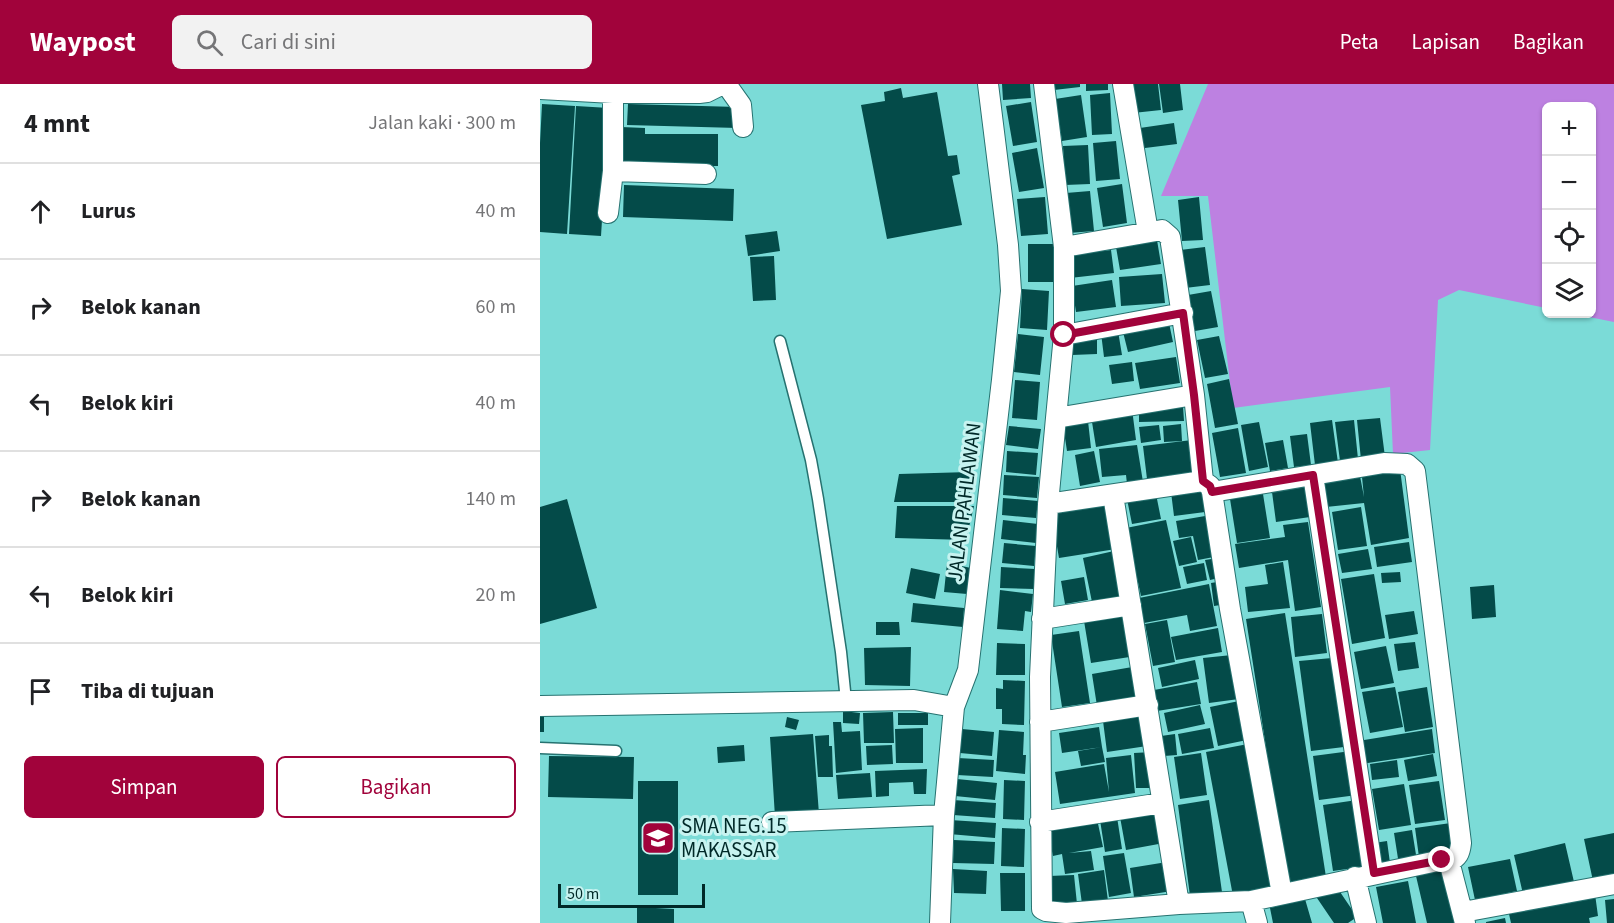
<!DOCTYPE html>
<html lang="id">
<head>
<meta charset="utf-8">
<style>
	:root { --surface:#fff; --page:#f2f2f2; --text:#202124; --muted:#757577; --line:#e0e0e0; --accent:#a1033b }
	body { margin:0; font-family:"Source Sans 3",sans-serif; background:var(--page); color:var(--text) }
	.controls { position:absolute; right:18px; top:18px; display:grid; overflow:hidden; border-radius:9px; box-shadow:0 2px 4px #0004 }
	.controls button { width:54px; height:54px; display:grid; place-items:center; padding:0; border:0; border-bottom:2px solid var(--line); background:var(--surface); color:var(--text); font:30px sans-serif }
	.scale { position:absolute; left:18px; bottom:15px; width:147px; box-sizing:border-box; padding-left:6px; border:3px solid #002928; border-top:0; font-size:16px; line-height:21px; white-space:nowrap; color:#002928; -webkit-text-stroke:4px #c7f3f0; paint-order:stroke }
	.stop { position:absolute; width:18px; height:18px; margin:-14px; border:4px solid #a1033b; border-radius:50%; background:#fff }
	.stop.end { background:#a1033b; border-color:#fff; box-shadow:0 2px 6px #0008 }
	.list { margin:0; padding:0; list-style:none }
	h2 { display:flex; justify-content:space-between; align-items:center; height:78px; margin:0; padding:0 24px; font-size:26px }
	h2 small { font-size:20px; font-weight:400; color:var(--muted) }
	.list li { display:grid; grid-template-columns:39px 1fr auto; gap:18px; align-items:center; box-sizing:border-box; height:96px; padding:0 24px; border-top:2px solid var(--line) }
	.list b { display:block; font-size:22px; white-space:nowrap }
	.list em { font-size:20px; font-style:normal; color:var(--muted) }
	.actions { display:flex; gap:12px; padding:18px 24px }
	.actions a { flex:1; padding:14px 0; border:2px solid var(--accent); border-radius:9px; text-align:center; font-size:21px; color:var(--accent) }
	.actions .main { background:var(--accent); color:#fff }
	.icon { flex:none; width:33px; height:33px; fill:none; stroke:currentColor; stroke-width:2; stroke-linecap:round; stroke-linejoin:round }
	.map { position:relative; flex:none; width:1074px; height:839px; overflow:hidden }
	header { display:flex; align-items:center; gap:36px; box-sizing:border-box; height:84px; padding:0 30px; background:var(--accent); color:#fff }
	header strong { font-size:28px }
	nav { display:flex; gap:33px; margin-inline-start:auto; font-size:21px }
	.search { width:420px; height:54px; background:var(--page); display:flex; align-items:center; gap:15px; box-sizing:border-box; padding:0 21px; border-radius:9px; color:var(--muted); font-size:22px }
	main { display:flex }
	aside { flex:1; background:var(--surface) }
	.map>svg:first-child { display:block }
</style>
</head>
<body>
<header>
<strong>Waypost</strong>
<div class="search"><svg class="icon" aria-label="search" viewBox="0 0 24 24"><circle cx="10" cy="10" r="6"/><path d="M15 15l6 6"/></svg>Cari di sini</div>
<nav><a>Peta</a><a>Lapisan</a><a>Bagikan</a></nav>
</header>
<main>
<aside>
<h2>4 mnt<small>Jalan kaki · 300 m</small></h2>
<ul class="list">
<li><svg class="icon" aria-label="ahead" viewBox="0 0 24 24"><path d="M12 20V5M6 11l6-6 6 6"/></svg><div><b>Lurus</b></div><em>40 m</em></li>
<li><svg class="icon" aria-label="right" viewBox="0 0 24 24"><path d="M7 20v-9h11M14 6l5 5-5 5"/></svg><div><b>Belok kanan</b></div><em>60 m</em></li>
<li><svg class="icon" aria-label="left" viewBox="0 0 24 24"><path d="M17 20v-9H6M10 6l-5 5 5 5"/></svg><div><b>Belok kiri</b></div><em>40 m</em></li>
<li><svg class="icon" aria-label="right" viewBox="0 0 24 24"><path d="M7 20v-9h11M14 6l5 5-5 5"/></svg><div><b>Belok kanan</b></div><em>140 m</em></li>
<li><svg class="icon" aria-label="left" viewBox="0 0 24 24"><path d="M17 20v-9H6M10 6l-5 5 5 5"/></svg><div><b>Belok kiri</b></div><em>20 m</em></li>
<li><svg class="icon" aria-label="arrive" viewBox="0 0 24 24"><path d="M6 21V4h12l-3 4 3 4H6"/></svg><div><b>Tiba di tujuan</b></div></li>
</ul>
<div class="actions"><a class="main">Simpan</a><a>Bagikan</a></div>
</aside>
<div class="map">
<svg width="1074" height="839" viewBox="0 0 1074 839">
	<rect width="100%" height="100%" fill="#7bdbd7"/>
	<!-- green -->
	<path fill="#bd81e1" d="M668,0H1074V238L1034,230H1052V22H1006V224L919,206L898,216L890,366L853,370L850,303L693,324L668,112H621Z"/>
	<!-- building -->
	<path fill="#044b49" d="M462,0H490L491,14L463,16Z
		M514,0H540V3L514,6Z
		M546,0H568V6L546,7Z
		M589,0H618L621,26L593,29Z
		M619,0H640L643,26L623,29Z
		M361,4L363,14L397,8L408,72L417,71L420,90L412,92L422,141L347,155L321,21L345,17L344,8Z
		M570,9L572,50L552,51L550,11Z
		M541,11L547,53L522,57L515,15Z
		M491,18L497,58L473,62L466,22Z
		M2,20L35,22L27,150L0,148V59Z
		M88,20L198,23V44L87,41Z
		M36,22L69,24L61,152L29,150Z
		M634,39L637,60L597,65L593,45Z
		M81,43L105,44V50H178V82H80Z
		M576,57L580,95L556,97L553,59Z
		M548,61L550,100L525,101L523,62Z
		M497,64L504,104L479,108L472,69Z
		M582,100L587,139L563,143L557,104Z
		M84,101L194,105L193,137L83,133Z
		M550,107L554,147L529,149L526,109Z
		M505,113L508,150L481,152L477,115Z
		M659,113L663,156L642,157L638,116Z
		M237,147L240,167L208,172L205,151Z
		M617,156L621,180L580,186L576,163Z
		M488,160H513V198H488Z
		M665,163L670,201L645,204L640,166Z
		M571,166L574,189L530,194L527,171Z
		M234,172L236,216L213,217L210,173Z
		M622,190L625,219L581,222L579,193Z
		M572,196L576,223L536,228L532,202Z
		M482,205L509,207L507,246L480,244Z
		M671,207L678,243L655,247L648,211Z
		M628,234L633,258L588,268L582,244Z
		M578,247L582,271L564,273L561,249Z
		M478,250L504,253L500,291L474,288Z
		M557,251V270L532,271V252Z
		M679,252L688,290L665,294L657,256Z
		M636,273L640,299L600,305L595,279Z
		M592,278L594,297L572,300L569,281Z
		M689,295L698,340L675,344L667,300Z
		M475,296L500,298L497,336L472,334Z
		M599,322H643L644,337L599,338Z
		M592,325L596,356L556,363L552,338L565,336L564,330Z
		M840,334L845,373L821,376L817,336Z
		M792,336L798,379L775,381L770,339Z
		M814,336L818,375L800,377L795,338Z
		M548,337L551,364L527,367L523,341Z
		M719,338L728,383L709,387L701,341Z
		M641,340L642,357L624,358L623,342Z
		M619,341L621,356L601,359L599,343Z
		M469,342L501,345L498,365L466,361Z
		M698,344L706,389L680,393L672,349Z
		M767,350L771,381L754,383L750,352Z
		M652,356L656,389L607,395L603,362Z
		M743,356L748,384L730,387L725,359Z
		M597,361L603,398L587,400L586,391L562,393L559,365Z
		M467,367L498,369L496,391L466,388Z
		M554,367L560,398L540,402L535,371Z
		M860,385L869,454L831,461L824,419L786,423L782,398L820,392L824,413L822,393Z
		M430,388V418H354L359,390Z
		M464,391L499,393L497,414L463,411Z
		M669,403L673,427L634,432L631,408Z
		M766,403L770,433L736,438L732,408Z
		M616,410L621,435L592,440L587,415Z
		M723,410L730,454L697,459L690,415Z
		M463,414L498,417L496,434L462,431Z
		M27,415L57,524L0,540V423Z
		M569,418L576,465L519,474L511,427Z
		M357,422H434L426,456L355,454Z
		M821,423L827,462L798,466L792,428Z
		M671,431L679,472L658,476L653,452L639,454L636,437Z
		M463,436L498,440L496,459L461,455Z
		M626,436L641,504L601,512L586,444Z
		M768,438L781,523L755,527L748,476L699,484L695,460L745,453L743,441Z
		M651,453L657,478L639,482L633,457Z
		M869,458L872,478L837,483L834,463Z
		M464,459L496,462L494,482L462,479Z
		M828,465L832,485L802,489L798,470Z
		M574,467L584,512L552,518L543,474Z
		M678,474L683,493L670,496L665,476Z
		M743,478L750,524L708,528L705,503L728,500L725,481Z
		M407,479L431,484L427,510L404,508Z
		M664,479L667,496L647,500L643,483Z
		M461,483L495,485L494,505L460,504Z
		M371,484L400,490L395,515L366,509Z
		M860,488L861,498L842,499L841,489Z
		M834,490L845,554L812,560L801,495Z
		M544,493L548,516L525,520L521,497Z
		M683,497L687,520L674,522L671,499Z
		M669,500L677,542L650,547L647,531L604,539L599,514Z
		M954,501L956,533L932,535L930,503Z
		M460,506L493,510L491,528L485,527L483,547L457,545Z
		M373,519L424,524L423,543L371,538Z
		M874,527L878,550L849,555L845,531Z
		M745,529L786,793L747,798L706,535Z
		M590,530L596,572L551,579L544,537Z
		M782,530L787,569L755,573L751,533Z
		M627,536L635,578L613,582L605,540Z
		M336,538H359L360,551H336Z
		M678,544L682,568L636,576L631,553Z
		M539,547L550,619L522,623L511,551Z
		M875,558L879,584L858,587L854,560Z
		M457,559L485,560V591H456Z
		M846,562L854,599L821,605L814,568Z
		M371,563L370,602L325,601L324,564Z
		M692,571L699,615L669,619L663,574Z
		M792,574L804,663L771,667L759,577Z
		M655,576L659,595L622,603L618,584Z
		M598,582L604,615L557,622L552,590Z
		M463,596L485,597L484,641L462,640V625H456V604L463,605Z
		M657,598L661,620L617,627L614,606Z
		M855,603L863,643L830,649L822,608Z
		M887,603L893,643L865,648L858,608Z
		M699,617L707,656L678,662L670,623Z
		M660,621L665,640L628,648L624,629Z
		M303,627L320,629L319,640L303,639Z
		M353,628L354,659H324L323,629Z
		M358,629H388V641H358Z
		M0,630H4V648H0Z
		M603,632L607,662L567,668L563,637Z
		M247,633L259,636L256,646L245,643Z
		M293,638H301L302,648L320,647L322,686L296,689Z
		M559,643L562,663L522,669L519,649Z
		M383,644V679H356L355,645Z
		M670,644L674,664L642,670L638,650Z
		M422,645L454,648L452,672L420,669Z
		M892,645L895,669L821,680L818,657Z
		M459,646L484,648L483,671H486L485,690L456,687Z
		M273,650L279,730L235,733L230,653Z
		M635,650L637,671L624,672L621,652Z
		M289,651V662H292L293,693H278L275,652Z
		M708,660L735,805L693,812L666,668Z
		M204,661L205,677L178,679L177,663Z
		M352,661L353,680L327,681L326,662Z
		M562,663L565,678L541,682L538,667Z
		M811,667L817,711L779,716L773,672Z
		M612,668L614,704H596L594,669Z
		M661,669L667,711L640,715L634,673Z
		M893,670L897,692L868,697L864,676Z
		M591,671L595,709L520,720L515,688L564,680L569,708L566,674Z
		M9,672L94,673L93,715L8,713Z
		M418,674L454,676L453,693L417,691Z
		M857,676L859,693L832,696L830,680Z
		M387,685L386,710H374L373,698L349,699V712L336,713L335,687Z
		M330,689L332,713L298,715L296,691Z
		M417,695L457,699L455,716L415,712Z
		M464,696L485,697L484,736L463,735Z
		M98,697H138V811H98Z
		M899,697L905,736L875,740L869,701Z
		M864,700L871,741L839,746L832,705Z
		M413,716L456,719L455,734L413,731Z
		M669,716L682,808L650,812L638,721Z
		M817,716L828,782L793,787L783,721Z
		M618,726L624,759L586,766L580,733Z
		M577,733L582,765L565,768L560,736Z
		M557,735L563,763L529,769L551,767L554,786L525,790L522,770L513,772L507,744Z
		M410,736L456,739L455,754L409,750Z
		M911,739L915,768L879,773L875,744Z
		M462,744L485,745L484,783L461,782Z
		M872,746L877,777L859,781L854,749Z
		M1074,749V792L1053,797L1044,755Z
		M414,756L455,758L454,780L413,779Z
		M847,757L850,779L836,780L834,759Z
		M1025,759L1034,798L983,810L974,771Z
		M584,769L591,809L569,813L563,772Z
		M970,775L977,807L935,816L928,783Z
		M627,778L632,807L594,813L590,784Z
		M413,785L447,787L446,810L414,809Z
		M906,785L918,839H887L876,792Z
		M564,786L568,817L542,820L538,790Z
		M460,789H485V827H461Z
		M534,791L537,820L512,822L509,792Z
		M868,797L876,839H843L836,803Z
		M796,802L817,833L808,839H794L777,814Z
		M1055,810L1058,832L1049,834L1050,839H971L969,830Z
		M765,815L772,839H733L730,824Z
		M1074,815V839H1067L1065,816Z
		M97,823L134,825V839H97Z
		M965,834L966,839H946V838Z"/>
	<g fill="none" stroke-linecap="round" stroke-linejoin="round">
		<!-- lane casing -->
		<g stroke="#267270" stroke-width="13">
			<path id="lane" d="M240,257L271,376L278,415L301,568L306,617
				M0,664L76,667"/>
		</g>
		<!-- street casing -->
		<g stroke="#267270" stroke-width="22">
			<path id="street" d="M186,0L201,21L203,43
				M504,0L524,163V251L516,334
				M583,0L608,148
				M0,5L73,9H159L167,8L183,0
				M73,9V87L166,90
				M68,129L73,87
				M524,163L622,146L630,153L654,311L663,397
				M524,251L643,229
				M654,311L516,334L508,420L500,593L502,825L506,827L526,829L639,820L711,817L902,776H905L910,781L925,839
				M773,391L833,789
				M672,408L690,525L742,810
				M573,411L639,820
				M508,420L663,397L670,402L672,408L844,379L867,380L875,387L921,759C920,769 918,774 908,778
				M502,535L591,521
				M0,622L374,616L414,623
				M500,638L608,621
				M232,738L404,731
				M500,738L622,719
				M815,793L826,839
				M711,817L717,839
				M923,828L1074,800
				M400,839L404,731L414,623L428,586L462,296L471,207L468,161L448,0"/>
		</g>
		<!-- lane -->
		<use href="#lane" stroke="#fff" stroke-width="10"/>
		<!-- street -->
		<use href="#street" stroke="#fff" stroke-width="20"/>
	</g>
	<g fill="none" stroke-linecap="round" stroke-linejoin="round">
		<!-- route -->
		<path stroke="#a1033b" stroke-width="8" d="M524,251L643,229L654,311L663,397L670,402L672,408L773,391L834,789L902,776"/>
	</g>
	<!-- icons -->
	<defs>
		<g id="school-square" transform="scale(1.725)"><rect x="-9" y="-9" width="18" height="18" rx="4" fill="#a1033b" stroke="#c7f3f0"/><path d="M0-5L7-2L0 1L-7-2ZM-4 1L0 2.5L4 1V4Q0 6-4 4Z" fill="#fff"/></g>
	</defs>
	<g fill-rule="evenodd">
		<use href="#school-square" x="118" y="754"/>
	</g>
	<g text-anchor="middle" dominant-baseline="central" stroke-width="6" stroke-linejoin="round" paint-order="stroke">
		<!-- street labels -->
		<g font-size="21" fill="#002928" stroke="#c7f3f0">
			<text transform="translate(424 418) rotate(-83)">JALAN PAHLAWAN</text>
		</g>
		<!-- poi labels -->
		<g font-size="21" fill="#002928" stroke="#c7f3f0" text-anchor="start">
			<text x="141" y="742">SMA NEG.15<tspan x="141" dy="24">MAKASSAR</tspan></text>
		</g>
	</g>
</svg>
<div class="controls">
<button>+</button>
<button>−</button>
<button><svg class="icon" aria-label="locate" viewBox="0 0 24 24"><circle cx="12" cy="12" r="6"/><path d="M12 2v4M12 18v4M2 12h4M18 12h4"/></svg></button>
<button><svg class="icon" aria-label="layers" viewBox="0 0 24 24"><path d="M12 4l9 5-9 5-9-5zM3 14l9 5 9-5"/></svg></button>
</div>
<div class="scale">50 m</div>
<div class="stop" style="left:524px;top:251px"></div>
<div class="stop end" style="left:902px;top:776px"></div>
</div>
</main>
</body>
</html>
